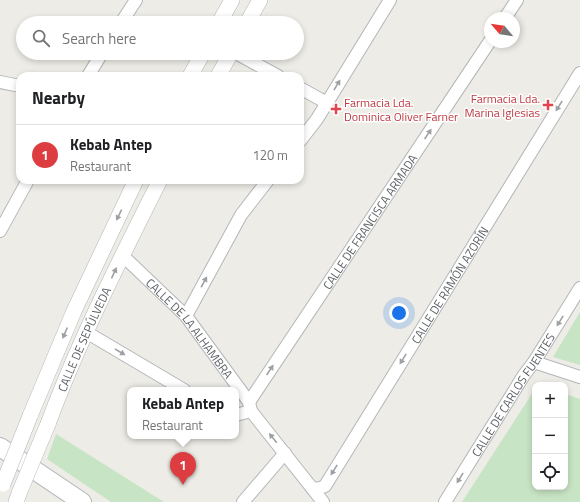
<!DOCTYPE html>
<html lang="en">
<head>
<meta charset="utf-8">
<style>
	:root { --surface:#fff; --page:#f6f6f6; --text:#202124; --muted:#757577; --line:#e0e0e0; --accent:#dd3d41 }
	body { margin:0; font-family:"Titillium Web",sans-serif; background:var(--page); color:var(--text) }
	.controls { position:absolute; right:12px; bottom:12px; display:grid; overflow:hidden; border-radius:8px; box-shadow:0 2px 6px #0003 }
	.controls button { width:36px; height:36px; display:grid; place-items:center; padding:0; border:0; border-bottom:1px solid var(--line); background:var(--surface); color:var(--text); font:20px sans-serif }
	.compass { position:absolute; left:484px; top:12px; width:36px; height:36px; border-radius:50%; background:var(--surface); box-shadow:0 2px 6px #0003; rotate:299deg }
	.you { position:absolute; left:399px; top:313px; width:14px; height:14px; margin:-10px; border:3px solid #fff; border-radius:50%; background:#1a73e8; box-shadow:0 0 0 6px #1a73e833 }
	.badge { display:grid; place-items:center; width:26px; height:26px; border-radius:50%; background:var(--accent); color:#fff; font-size:13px; font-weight:700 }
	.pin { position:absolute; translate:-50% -33px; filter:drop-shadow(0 1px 2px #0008) }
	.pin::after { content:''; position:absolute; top:21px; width:14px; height:12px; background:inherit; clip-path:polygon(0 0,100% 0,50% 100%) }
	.popup { position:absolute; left:127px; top:387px; width:112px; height:52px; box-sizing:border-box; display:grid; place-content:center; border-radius:8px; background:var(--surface); filter:drop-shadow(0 1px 3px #0005); font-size:13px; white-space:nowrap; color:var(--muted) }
	.popup b { font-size:15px; color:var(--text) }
	.popup::after { content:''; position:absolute; left:50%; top:100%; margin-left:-8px; border:8px solid transparent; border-top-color:var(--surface) }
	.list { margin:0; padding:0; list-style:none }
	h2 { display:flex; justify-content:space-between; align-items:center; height:52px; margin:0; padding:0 16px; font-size:17px }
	h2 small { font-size:13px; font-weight:400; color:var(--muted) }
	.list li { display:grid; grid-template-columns:26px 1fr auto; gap:12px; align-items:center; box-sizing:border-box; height:60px; padding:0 16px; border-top:1px solid var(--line) }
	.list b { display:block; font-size:15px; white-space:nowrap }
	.list p { margin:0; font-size:13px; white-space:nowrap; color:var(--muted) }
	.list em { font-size:13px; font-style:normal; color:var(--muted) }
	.icon { flex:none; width:22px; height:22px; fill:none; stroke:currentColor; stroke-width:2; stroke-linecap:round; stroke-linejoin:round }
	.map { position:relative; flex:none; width:580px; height:502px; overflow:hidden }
	.search { position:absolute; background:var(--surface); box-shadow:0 2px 6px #0003; left:16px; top:16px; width:288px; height:44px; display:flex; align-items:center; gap:10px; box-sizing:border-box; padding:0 14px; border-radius:22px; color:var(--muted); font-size:15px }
	.panel { position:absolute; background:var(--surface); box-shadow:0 2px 6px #0003; left:16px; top:72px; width:288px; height:112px; border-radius:12px }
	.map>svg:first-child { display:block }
</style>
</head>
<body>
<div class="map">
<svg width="580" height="502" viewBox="0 0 580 502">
	<rect width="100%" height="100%" fill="#eeece6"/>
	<!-- green -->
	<path fill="#c7e4c4" d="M580,312V365L553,357Z
		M535,389V487H565V394L580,399V502H462Z
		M56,434L164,502H111L47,459Z"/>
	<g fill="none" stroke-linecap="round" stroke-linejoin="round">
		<!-- minor casing -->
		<g stroke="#b3b6b9" stroke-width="14">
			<g id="minor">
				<path d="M505,18L517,0"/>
				<path d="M121,23L136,0"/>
				<path d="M236,53L278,76"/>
				<path d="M88,76L102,53"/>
				<path d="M0,82L20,86"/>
				<path d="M300,88L327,103"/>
				<path d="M300,141L317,119L390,0"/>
				<path d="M0,231L28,180"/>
				<path id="s1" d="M122,255L186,316L249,402L251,411L323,502"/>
				<path d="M186,316L241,215L268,180"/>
				<path d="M86,332L184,390"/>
				<path d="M534,362L580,377"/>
				<path id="s2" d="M249,402L490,41"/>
				<path d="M236,415L251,411"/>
				<path id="s3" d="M313,489L320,488L325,486L580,73"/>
				<path d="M243,502L285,453"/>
				<path id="s4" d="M445,502L524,375L534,362L580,288"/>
			</g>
		</g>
		<!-- tertiary casing -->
		<g stroke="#b3b6b9" stroke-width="16">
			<g id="tertiary">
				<path d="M219,23L232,0"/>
				<path d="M247,23L260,0"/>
				<path d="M190,76L203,53"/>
				<path d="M218,76L231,53"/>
				<path d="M30,416L74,311L136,180"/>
				<path id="s5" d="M48,424C79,340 120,260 160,180"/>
				<path d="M16,502L20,491"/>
			</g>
		</g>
		<!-- secondary casing -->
		<g stroke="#b2b5b9" stroke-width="20">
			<path id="secondary" d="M0,447L82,502"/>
		</g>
		<!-- minor -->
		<use href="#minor" stroke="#fff" stroke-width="12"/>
		<!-- tertiary -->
		<use href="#tertiary" stroke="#fff" stroke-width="15"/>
		<!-- secondary -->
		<use href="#secondary" stroke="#fff" stroke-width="18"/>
		<!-- tertiary-bridge casing -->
		<g stroke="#b3b6b9" stroke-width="16" stroke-linecap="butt">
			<path id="tertiary-bridge" d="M3,484L30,416
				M20,491L48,424"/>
		</g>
		<!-- tertiary-bridge -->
		<use href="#tertiary-bridge" stroke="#fff" stroke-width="15"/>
	</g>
	<!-- one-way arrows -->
	<defs><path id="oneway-solid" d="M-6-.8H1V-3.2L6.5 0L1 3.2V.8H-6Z"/></defs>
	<g fill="#9ea0a3">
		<use href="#oneway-solid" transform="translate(337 85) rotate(-59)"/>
		<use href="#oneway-solid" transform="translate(559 106) rotate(122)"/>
		<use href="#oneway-solid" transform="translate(428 134) rotate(-56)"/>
		<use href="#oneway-solid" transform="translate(119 215) rotate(116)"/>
		<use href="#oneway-solid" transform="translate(114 273) rotate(-65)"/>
		<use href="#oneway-solid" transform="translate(204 282) rotate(-61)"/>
		<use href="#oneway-solid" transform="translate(560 321) rotate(122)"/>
		<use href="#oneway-solid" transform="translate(65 333) rotate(113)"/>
		<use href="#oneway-solid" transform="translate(120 352) rotate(31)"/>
		<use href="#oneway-solid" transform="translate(403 359) rotate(122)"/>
		<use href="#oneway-solid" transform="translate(270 370) rotate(-56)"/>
		<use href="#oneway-solid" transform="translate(273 438) rotate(-129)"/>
		<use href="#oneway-solid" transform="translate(334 470) rotate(122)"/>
		<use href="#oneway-solid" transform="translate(460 478) rotate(122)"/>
	</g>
	<!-- markers -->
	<g fill="#e0444e" stroke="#fff" stroke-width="1.5">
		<path d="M546 99h4v4h4v4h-4v4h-4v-4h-4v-4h4z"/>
		<path d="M334 103h4v4h4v4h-4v4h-4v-4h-4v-4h4z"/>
	</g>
	<g text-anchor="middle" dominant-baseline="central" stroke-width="3" stroke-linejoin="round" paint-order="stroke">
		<!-- health labels -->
		<g font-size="12" fill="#be3a42" stroke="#fff" text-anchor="end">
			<text x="540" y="98">Farmacia Lda.<tspan x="540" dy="14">Marina Iglesias</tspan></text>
			<text x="344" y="102" text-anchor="start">Farmacia Lda.<tspan x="344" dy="14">Dominica Oliver Farner</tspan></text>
		</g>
		<!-- street labels -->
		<g font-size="12" fill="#5d6165" stroke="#fff">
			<text stroke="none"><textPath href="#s2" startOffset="217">CALLE DE FRANCISCA ARMADA</textPath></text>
			<text stroke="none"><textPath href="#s3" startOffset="249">CALLE DE RAMÓN AZORÍN</textPath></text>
			<text stroke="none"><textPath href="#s1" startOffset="100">CALLE DE LA ALHAMBRA</textPath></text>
			<text stroke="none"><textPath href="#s5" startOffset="92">CALLE DE SEPÚLVEDA</textPath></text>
			<text stroke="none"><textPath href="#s4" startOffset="127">CALLE DE CARLOS FUENTES</textPath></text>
		</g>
	</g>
</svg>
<div class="controls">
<button>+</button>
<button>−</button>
<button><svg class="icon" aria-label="locate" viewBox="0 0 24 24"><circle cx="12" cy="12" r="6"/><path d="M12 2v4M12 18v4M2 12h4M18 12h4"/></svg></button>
</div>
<svg class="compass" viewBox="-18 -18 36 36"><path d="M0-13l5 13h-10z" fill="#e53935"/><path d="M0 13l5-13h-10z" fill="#757577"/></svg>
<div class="you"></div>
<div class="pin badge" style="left:183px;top:485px">1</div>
<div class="popup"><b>Kebab Antep</b>Restaurant</div>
<div class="search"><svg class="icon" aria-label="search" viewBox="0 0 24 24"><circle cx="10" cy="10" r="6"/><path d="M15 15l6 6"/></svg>Search here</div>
<section class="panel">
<h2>Nearby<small></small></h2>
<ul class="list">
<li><span class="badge">1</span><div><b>Kebab Antep</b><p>Restaurant</p></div><em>120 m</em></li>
</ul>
</section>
</div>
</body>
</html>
